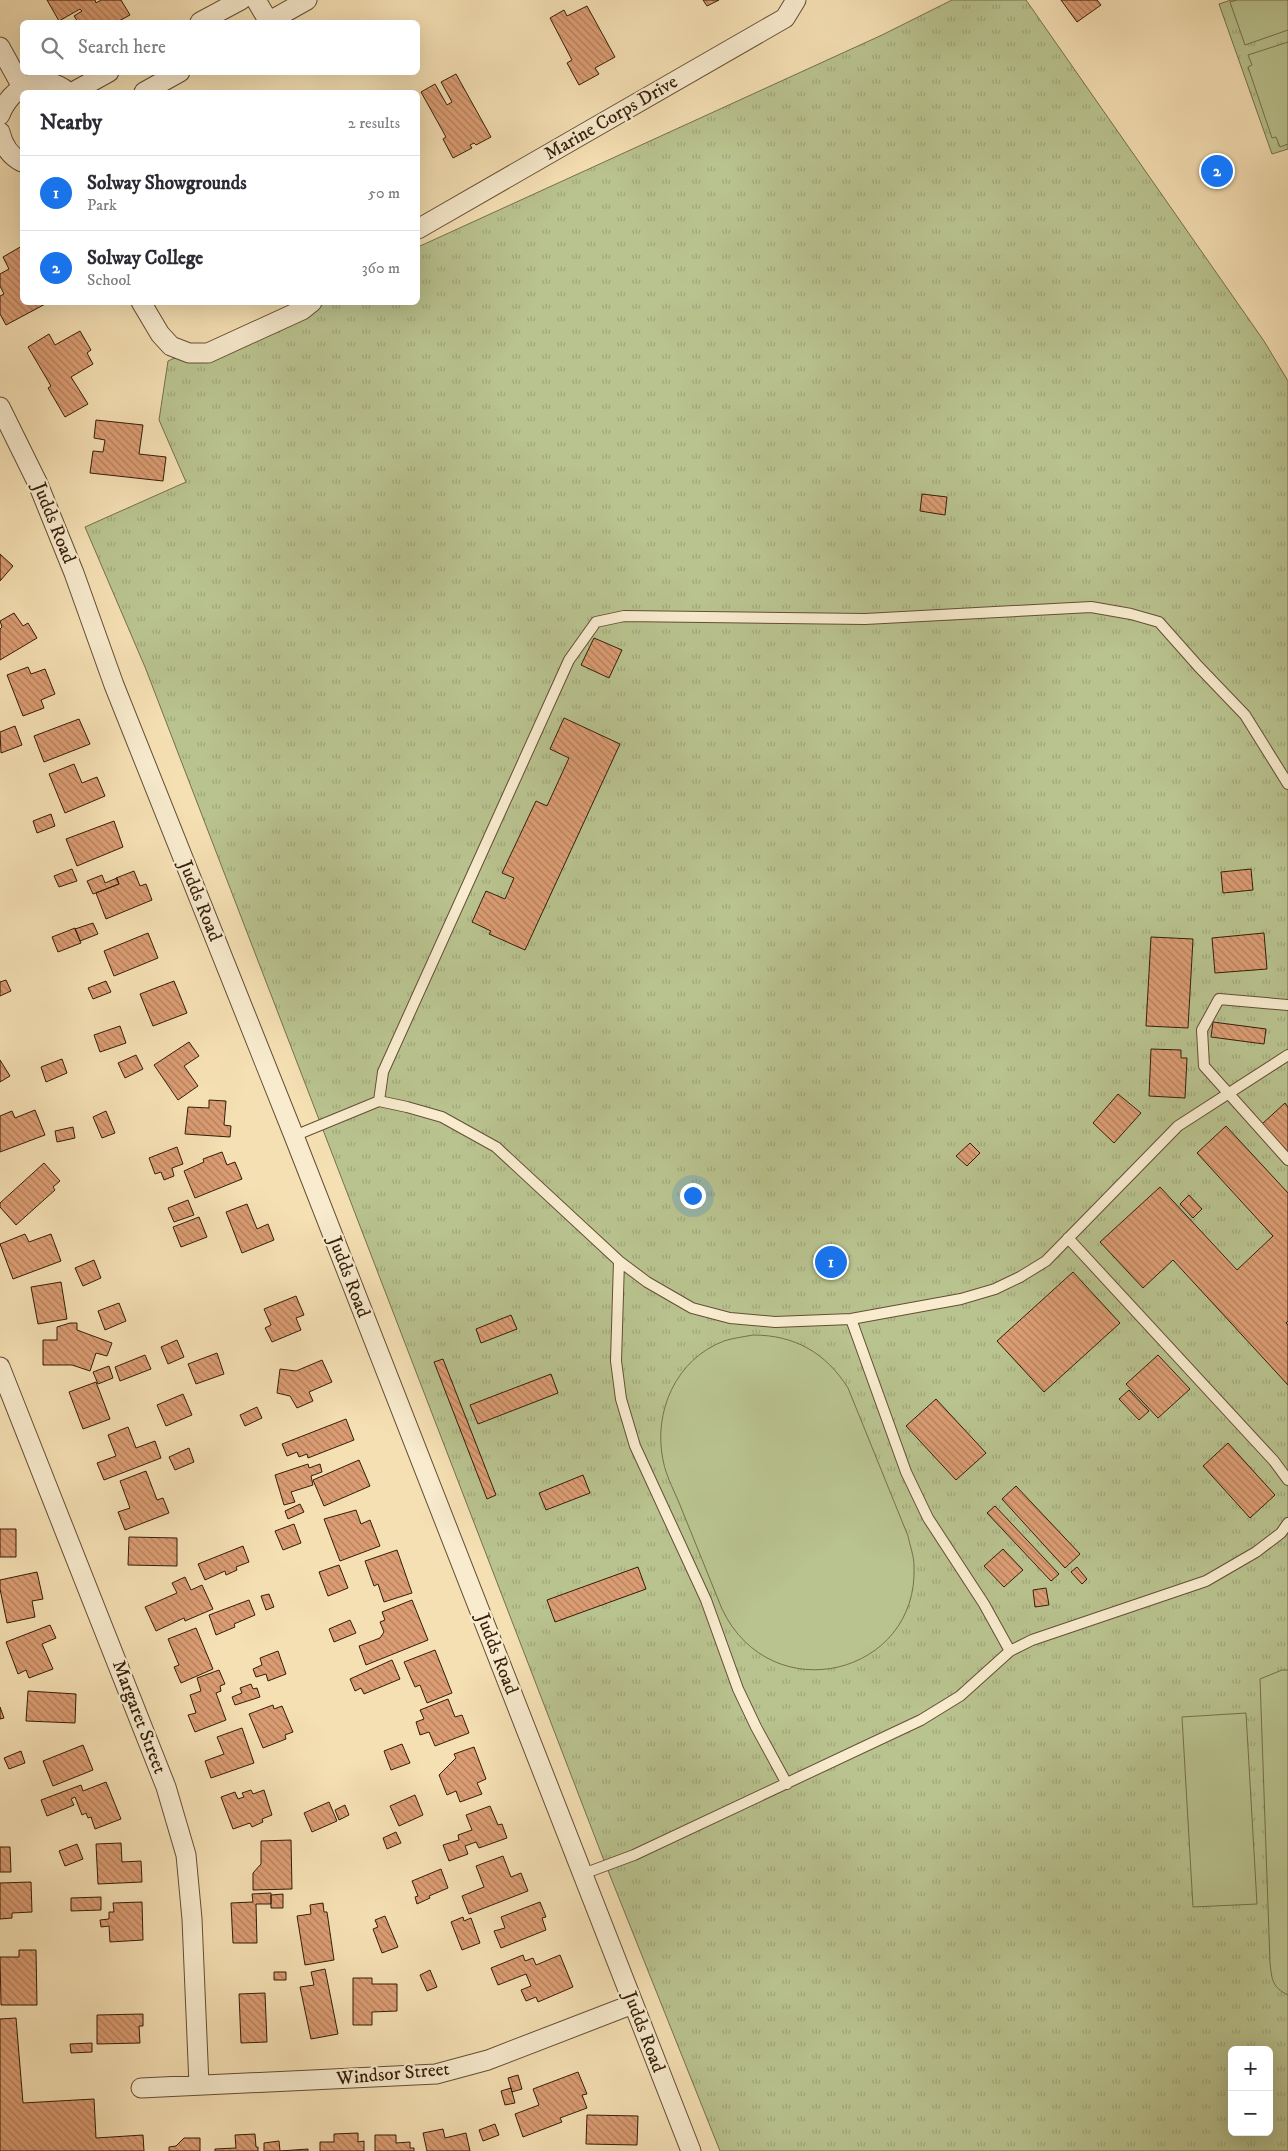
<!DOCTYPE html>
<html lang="en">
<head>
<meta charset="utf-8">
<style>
	:root { --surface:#fff; --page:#f2f2f3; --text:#2b2b33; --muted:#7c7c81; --line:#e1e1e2; --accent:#1a73e8 }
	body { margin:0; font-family:"IM FELL DW Pica",serif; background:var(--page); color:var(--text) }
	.controls { position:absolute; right:15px; bottom:15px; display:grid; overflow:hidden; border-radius:8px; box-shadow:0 5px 20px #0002 }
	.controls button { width:45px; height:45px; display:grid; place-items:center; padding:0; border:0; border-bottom:1px solid var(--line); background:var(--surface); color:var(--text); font:25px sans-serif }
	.you { position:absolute; left:692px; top:1195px; width:18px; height:18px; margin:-12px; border:4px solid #fff; border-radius:50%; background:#1a73e8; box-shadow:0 0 0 8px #1a73e833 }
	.badge { display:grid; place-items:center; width:32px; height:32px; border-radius:50%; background:var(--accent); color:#fff; font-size:16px; font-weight:700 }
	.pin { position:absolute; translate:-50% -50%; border:2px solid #fff; box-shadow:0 1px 5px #0006 }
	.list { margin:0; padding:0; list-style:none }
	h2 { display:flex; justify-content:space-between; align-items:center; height:65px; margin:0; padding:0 20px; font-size:21px }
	h2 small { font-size:16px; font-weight:400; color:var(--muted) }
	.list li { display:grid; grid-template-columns:32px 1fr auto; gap:15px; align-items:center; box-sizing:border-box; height:75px; padding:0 20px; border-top:1px solid var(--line) }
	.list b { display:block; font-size:19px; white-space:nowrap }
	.list p { margin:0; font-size:16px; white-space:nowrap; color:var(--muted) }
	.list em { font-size:16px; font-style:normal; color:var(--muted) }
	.icon { flex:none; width:28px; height:28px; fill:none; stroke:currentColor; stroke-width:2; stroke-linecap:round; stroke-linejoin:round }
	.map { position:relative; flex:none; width:1288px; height:2151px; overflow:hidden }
	.search { position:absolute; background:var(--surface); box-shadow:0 5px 20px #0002; left:20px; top:20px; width:400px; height:55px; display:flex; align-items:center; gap:12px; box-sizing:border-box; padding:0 18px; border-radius:8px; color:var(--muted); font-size:19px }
	.panel { position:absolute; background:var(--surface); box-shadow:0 5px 20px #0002; left:20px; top:90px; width:400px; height:215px; border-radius:8px }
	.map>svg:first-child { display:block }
</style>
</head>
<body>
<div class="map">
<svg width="1288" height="2151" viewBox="0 0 1288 2151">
	<defs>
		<pattern id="park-tufts" width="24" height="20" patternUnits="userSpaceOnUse" patternTransform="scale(1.25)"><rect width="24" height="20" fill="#b9c38f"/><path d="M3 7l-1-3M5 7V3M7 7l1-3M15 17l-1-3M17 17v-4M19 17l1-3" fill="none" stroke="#a0a77a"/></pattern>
		<pattern id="building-back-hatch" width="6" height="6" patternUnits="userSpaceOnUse" patternTransform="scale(1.25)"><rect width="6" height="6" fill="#dc9d74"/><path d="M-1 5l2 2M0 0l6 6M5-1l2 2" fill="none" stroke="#b37f5d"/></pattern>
	</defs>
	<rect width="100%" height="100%" fill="#f5e0b4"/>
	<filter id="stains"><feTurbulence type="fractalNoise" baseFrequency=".004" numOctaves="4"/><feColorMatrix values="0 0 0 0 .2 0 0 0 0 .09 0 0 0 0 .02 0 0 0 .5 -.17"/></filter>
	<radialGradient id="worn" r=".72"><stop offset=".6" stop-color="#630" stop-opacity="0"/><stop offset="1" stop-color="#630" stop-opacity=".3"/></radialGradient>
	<!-- park -->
	<path fill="url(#park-tufts)" stroke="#76704c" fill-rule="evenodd" d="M952,0H1026L1264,341L1288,381V2151H720L603,1858L145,667L85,527L186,482L159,420L168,361L295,303L418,302V247L882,35ZM1232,2050H1269V2132H1232Z
		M1231,0H1288V149L1272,154L1219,4Z"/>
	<!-- pitch -->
	<path fill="#b9c38f" stroke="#76704c" d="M1237,0H1288V30L1245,45L1230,2Z
		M1288,42V144L1280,147L1276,137L1272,138L1248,67L1252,65L1248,55Z
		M753,1335C795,1335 826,1353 848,1388L908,1536C910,1546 914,1556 914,1566C919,1675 771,1712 722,1609C709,1576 695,1543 682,1510C676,1494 666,1477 663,1460C653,1412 676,1359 724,1341C733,1338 743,1337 753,1335Z
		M1282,1670H1288V1995C1272,1987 1272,1980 1270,1963L1260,1679Z
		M1246,1713L1257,1904L1193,1907L1182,1717Z"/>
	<!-- building -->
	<path fill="url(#building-back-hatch)" stroke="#341d09" d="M47,0H95L96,3L101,0H121L130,15L117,22H78L74,16L82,11L80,9L59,21Z
		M703,0H719L707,6Z
		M1061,0H1097L1101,5L1077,22Z
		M587,6L615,57L595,68L599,74L579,85L567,63L572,60L550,18L564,10L567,16Z
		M456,74L491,137L476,145L474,143L470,145L472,148L453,158L443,139L446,137L421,92L435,84L447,105L452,102L441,82Z
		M22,246V302H49L6,325L0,314V296L4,294L0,286V274L9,269L3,257Z
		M80,331L91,350L87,353L93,364L71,377L88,404L65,417L48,388L51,386L28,347L49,334L55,345Z
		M96,420L143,425L139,454L166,457L163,481L90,473L93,451L103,452L105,440L94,438Z
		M922,494L947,497L945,515L920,511Z
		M0,554L13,566L0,581Z
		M14,613L23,626L28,623L37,638L0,660V629L2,627L0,621Z
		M594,638L622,650L609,678L581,665Z
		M28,667L31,674L45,669L55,694L41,700L44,708L23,716L7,675Z
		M564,718L620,744L525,950L489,934L491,931L472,922L486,891L505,899L514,878L502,873L536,801L547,806L569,758L550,749Z
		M79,719L90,744L44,762L34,736Z
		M15,726L22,745L1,753L0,732Z
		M74,764L82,783L97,777L105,796L65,813L49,774Z
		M51,814L55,826L37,833L33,821Z
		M114,821L123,847L77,866L66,839Z
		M72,869L77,881L59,887L54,876Z
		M1251,869L1253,890L1223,893L1221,872Z
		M134,871L140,886L146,884L152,900L106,919L96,893L119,884L116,878Z
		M102,875L105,883L117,878L119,884L93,894L87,881Z
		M93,923L98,934L80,941L75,929Z
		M75,928L81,943L58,952L52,937Z
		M148,933L158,958L114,976L104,951Z
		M1264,933L1267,969L1215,973L1212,938Z
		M1151,937L1193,939L1188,1028L1146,1026Z
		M6,980L11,991L0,996V982Z
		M106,981L111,992L93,999L88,988Z
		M174,981L187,1013L153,1026L140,994Z
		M1213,1022L1266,1029L1264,1044L1211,1037Z
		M120,1026L126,1043L100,1052L94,1035Z
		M189,1042L199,1056L184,1066L198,1086L178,1100L154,1065Z
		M1151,1049L1181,1050V1058H1187L1185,1098L1149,1096Z
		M136,1055L143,1069L125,1078L118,1063Z
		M62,1059L67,1073L46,1082L41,1067Z
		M0,1060L10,1076L0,1082Z
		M1118,1094L1141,1113L1114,1143L1093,1123Z
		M209,1100L226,1101L224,1125L231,1126L230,1137L185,1134L188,1107L209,1108Z
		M1285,1103L1288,1107V1152L1262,1124Z
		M35,1110L45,1135L0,1152V1116L12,1111L15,1118Z
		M106,1111L115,1133L102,1138L93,1117Z
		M1226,1126L1288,1193V1321L1286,1323L1288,1325V1385L1173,1260L1143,1288L1100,1242L1160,1187L1237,1270L1273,1236L1197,1153Z
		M73,1127L75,1138L57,1142L55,1131Z
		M970,1143L980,1153L967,1166L956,1156Z
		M177,1147L183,1164L172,1168L174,1176L164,1180L161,1172L155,1174L149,1158Z
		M222,1152L227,1165L235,1162L242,1179L195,1198L184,1171L204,1162L203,1159Z
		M44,1163L60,1181L53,1187L55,1190L16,1225L0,1207V1203Z
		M1189,1195L1202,1209L1193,1218L1180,1204Z
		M188,1200L194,1215L174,1222L168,1208Z
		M247,1204L257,1229L268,1224L274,1240L242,1253L226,1212Z
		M199,1217L207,1237L181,1247L173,1227Z
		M25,1234L29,1242L51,1234L61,1261L13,1279L0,1244Z
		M94,1260L101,1278L83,1286L75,1268Z
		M1073,1272L1120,1323L1044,1392L997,1341Z
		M61,1282L67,1319L38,1324L31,1287Z
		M296,1296L304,1315L296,1318L301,1330L272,1342L265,1328L271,1325L264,1309Z
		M119,1303L126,1321L105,1330L98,1311Z
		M511,1315L517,1329L481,1343L476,1329Z
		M70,1323H77V1330L112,1343L107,1356L96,1353L90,1371L72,1365H43V1340H57V1327Z
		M177,1340L184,1357L168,1364L161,1347Z
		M217,1353L224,1374L196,1384L188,1364Z
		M145,1355L151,1369L120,1381L115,1367Z
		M1158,1355L1190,1389L1158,1418L1126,1384Z
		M443,1359L496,1495L487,1499L434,1362Z
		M322,1360L332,1382L309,1392L313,1401L297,1408L290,1396L277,1393L280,1369L296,1371Z
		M109,1366L113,1378L98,1384L93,1372Z
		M551,1374L558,1393L478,1424L470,1405Z
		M96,1382L110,1419L83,1429L69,1392Z
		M1129,1390L1149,1411L1139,1420L1119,1399Z
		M183,1394L192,1415L166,1426L157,1405Z
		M936,1399L986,1453L956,1480L906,1426Z
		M257,1407L262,1418L245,1426L240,1415Z
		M346,1419L354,1440L308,1458L307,1454L299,1457L297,1452L287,1456L282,1444Z
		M128,1427L136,1448L155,1441L161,1458L104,1480L97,1463L116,1456L108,1435Z
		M1228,1443L1275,1495L1250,1518L1203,1466Z
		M189,1448L194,1462L175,1470L169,1457Z
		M359,1460L370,1486L324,1506L313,1480Z
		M308,1464L309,1468L320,1464L322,1472L311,1476L313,1485L291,1492L295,1502L284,1505L275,1475Z
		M146,1471L157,1500L163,1498L169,1513L125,1530L118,1512L130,1508L120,1481Z
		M583,1475L590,1493L546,1510L539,1493Z
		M1016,1486L1080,1554L1065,1568L1002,1499Z
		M300,1504L304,1512L288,1519L285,1511Z
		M995,1506L1059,1574L1051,1581L987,1513Z
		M356,1510L361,1524L370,1520L380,1546L340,1561L324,1519Z
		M294,1524L301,1543L283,1550L275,1531Z
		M0,1529H16V1557H0Z
		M129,1537L177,1538V1566L128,1565Z
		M243,1546L249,1562L236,1567L237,1570L226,1575L225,1571L205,1580L198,1564Z
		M1003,1549L1023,1570L1004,1587L984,1566Z
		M397,1550L412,1593L384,1602L378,1584L374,1586L365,1561Z
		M339,1565L348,1588L328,1596L319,1572Z
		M638,1567L646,1589L555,1622L547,1600Z
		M1077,1567L1087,1579L1082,1584L1071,1572Z
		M37,1572L43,1599L32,1601L35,1617L7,1623L0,1589V1580Z
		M185,1577L191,1590L202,1585L213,1609L185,1621L184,1618L156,1631L145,1607L177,1593L172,1583Z
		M1046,1588L1049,1605L1035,1607L1033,1590Z
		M269,1594L274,1607L266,1610L261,1596Z
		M249,1600L255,1615L234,1624L235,1627L216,1635L209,1615Z
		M412,1600L428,1640L366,1665L359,1646L380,1638L384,1632L380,1622L385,1620L382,1612Z
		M350,1620L356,1633L334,1642L329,1629Z
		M50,1625L56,1638L42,1644L53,1669L29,1678L26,1670L18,1674L6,1642Z
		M196,1628L213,1669L181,1683L174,1667L179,1665L168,1639Z
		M435,1650L452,1693L427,1703L420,1685L415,1687L404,1662Z
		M278,1651L286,1674L268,1681L266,1674L256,1677L253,1669L262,1665L260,1658Z
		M392,1660L400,1679L364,1694L361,1688L355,1691L350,1679Z
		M219,1670L225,1684L220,1686L221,1691L216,1693L226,1720L195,1732L188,1715L196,1713L190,1695L201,1691L197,1678Z
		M251,1684L253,1689L257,1688L260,1697L235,1705L232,1697L242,1693L240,1688Z
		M28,1691L76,1694L75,1723L26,1721Z
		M448,1699L455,1717L462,1715L469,1733L435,1746L429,1732L420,1735L416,1722L424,1719L420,1710Z
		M273,1705L274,1709L282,1706L293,1732L285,1735L286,1739L263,1748L249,1714Z
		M0,1707L4,1718L0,1719Z
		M242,1728L254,1763L211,1778L205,1761L224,1754L217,1737Z
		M402,1744L410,1763L391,1770L384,1751Z
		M83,1745L93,1770L53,1786L43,1761Z
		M474,1747L486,1779L477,1783L482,1794L460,1802L456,1791L447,1795L439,1775L456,1758L454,1754Z
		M21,1751L25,1763L9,1769L4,1758Z
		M106,1782L121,1819L95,1829L91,1817L88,1818L86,1813L82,1815L75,1797L71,1799L74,1805L47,1816L41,1800L81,1785L83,1791Z
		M251,1790L253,1794L264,1790L272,1815L262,1819L263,1822L252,1827L250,1823L233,1829L221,1797L235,1792L238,1799L244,1797L242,1793Z
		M415,1795L423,1815L399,1826L390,1806Z
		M329,1802L337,1821L312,1832L304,1813Z
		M345,1805L349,1815L339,1820L335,1810Z
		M490,1806L498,1825L502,1824L507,1838L479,1848L476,1842L465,1846L468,1854L449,1861L443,1845L459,1840L458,1835L472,1830L466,1815Z
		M396,1832L401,1843L387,1849L383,1838Z
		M291,1840L292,1889L253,1890V1873L261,1864V1841Z
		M121,1843L122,1862L141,1861L142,1882L98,1884L96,1844Z
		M77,1844L83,1859L65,1866L59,1851Z
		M0,1847H10L11,1872H0Z
		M503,1856L511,1877L521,1873L528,1891L469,1914L462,1896L484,1887L476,1866Z
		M441,1869L448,1888L429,1896L430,1898L417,1904L415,1897L418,1896L412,1881Z
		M31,1882L32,1912L12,1913V1918L0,1919V1883Z
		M271,1893V1904H256L257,1943H233L231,1903L253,1902L252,1894Z
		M283,1894V1908H271V1895Z
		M101,1897V1910L71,1911V1898Z
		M142,1902L143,1940L110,1942L109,1926L101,1927L100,1920L109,1919V1912H114L113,1903Z
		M540,1902L546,1917L542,1918L546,1930L501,1948L494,1931L505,1928L501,1917Z
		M323,1903L324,1912H327L334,1960L305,1965L297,1916L311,1914L310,1905Z
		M385,1916L398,1947L382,1953L373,1929L378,1927L375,1920Z
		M463,1917L464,1921L471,1918L480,1943L462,1950L451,1922Z
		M19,1950H36L37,2005H1L0,1957H19Z
		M523,1955L525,1961L533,1958L536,1965L560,1955L573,1987L538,2002L536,1997L526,2001L521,1990L531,1986L526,1974L498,1985L491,1968Z
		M325,1969L338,2034L311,2039L300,1987L314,1985L311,1972Z
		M430,1970L437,1987L427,1991L420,1975Z
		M274,1972H286V1980H274Z
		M353,1978H372V1984H397V2011L372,2012V2025H353Z
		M265,1993L267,2042L241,2043L239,1994Z
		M143,2014V2026H139L140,2043L97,2044V2015Z
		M16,2018L23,2103L94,2099L96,2138L143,2135L144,2151H0V2019Z
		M92,2043V2052L71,2053L70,2044Z
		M578,2072L587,2094L582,2095L587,2108L560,2118L562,2122L523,2137L515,2114L539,2105L533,2089Z
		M518,2075L522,2089L512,2092L508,2078Z
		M511,2088L515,2103L505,2105L501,2091Z
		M587,2115L638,2116L637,2145L586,2144Z
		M495,2124L499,2135L483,2141L479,2130Z
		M443,2129L445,2138L466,2133L470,2151H427L423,2133Z
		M358,2133V2142L364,2141V2151H320V2142H334V2134Z
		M255,2134L256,2147H258V2151H215V2149L236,2148L235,2135Z
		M375,2135H396V2143L410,2142V2148H414V2151H375Z
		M184,2138H200V2151H169V2147L176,2146Z
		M279,2141L280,2151L308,2149V2151H264V2143Z"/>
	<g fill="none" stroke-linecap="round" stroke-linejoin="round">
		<!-- lane casing -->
		<g stroke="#644e34" stroke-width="12">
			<path id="lane" d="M1288,1005L1219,999L1202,1030L1204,1066L1288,1160
				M379,1101L383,1072L569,660L596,622L624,616L865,619L1091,607L1131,614L1159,622L1198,666L1245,715L1288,784
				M294,1136L379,1101L407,1107L442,1117L496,1147L619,1261L647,1282L692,1308L730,1318L775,1322L851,1319L961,1299L995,1289L1020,1277L1046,1261L1178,1126L1288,1055
				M1068,1238L1274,1461L1288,1480
				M619,1261L616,1361L621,1399L635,1446L706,1600L738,1689L756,1727L787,1784
				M851,1319L906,1472L928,1518L984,1604L1010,1651
				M583,1874L634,1855L921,1720L960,1696L1010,1651L1032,1640L1206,1581L1256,1552L1281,1533L1288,1523"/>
		</g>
		<!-- street casing -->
		<g stroke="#644e34" stroke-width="21">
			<path id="street" d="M256,0L269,22
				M200,22L241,0
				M268,22L307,0
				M0,47L22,87
				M73,92L109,72
				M144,92L180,72
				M0,115C11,87 42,70 68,92
				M0,132C3,145 10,156 22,162
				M418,229L785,18L796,0
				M141,302L160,334L171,346L189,353H208L302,310L312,302
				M0,407L38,484L74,573L114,685L294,1136L691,2151
				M0,1367L166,1787L186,1855L192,1919L199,2085
				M141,2088L436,2074L488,2060L633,2004"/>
		</g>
		<!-- lane -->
		<use href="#lane" stroke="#f8ebce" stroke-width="10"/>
		<!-- street -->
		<use href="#street" stroke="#f8ebce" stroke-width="19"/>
	</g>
	<g text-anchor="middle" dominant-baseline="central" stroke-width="4.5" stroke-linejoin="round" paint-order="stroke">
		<!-- street labels -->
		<g font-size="19" fill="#341d09" stroke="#f8ebce">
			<text transform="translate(611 118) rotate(-30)">Marine Corps Drive</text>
			<text transform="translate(54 523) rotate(68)">Judds Road</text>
			<text transform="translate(200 901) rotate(68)">Judds Road</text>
			<text transform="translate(349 1277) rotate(69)">Judds Road</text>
			<text transform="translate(497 1654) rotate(69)">Judds Road</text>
			<text transform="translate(139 1717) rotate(69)">Margaret Street</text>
			<text transform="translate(644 2032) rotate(69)">Judds Road</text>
			<text transform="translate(393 2074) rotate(-5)">Windsor Street</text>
		</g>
	</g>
	<rect width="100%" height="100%" filter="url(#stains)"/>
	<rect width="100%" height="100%" fill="url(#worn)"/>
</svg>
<div class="controls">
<button>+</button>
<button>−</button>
</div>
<div class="you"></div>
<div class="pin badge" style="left:831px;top:1262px">1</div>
<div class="pin badge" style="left:1217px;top:171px">2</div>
<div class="search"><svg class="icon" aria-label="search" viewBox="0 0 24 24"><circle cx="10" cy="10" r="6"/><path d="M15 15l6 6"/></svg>Search here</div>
<section class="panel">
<h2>Nearby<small>2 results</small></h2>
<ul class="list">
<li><span class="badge">1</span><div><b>Solway Showgrounds</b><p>Park</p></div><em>50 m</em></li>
<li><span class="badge">2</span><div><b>Solway College</b><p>School</p></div><em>360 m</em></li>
</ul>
</section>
</div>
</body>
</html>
